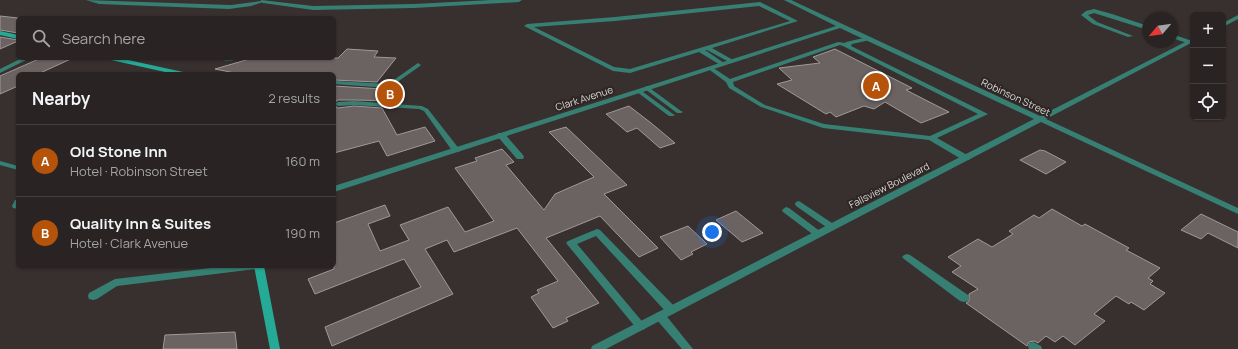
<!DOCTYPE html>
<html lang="en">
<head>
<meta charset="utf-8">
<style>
	:root { --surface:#292423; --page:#312c2b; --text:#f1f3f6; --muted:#a5a4a6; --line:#454141; --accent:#b45309 }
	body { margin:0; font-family:Manrope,sans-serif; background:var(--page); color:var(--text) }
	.controls { position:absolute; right:12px; top:12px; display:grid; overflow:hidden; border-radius:6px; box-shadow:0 1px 3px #0004 }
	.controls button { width:36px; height:36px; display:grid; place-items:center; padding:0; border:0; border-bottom:1px solid var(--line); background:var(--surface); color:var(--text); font:20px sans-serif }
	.compass { position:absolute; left:1142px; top:12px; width:36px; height:36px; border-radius:50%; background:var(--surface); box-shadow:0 1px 3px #0004; rotate:241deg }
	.you { position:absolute; left:712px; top:232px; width:14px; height:14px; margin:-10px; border:3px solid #fff; border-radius:50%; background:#1a73e8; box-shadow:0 0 0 6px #1a73e833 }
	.badge { display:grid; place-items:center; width:26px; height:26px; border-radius:50%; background:var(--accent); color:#fff; font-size:13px; font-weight:700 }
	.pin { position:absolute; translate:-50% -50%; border:2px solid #fff; box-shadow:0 1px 4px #0006 }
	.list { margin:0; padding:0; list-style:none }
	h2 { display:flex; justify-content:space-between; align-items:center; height:52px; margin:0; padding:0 16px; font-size:17px }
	h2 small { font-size:13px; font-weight:400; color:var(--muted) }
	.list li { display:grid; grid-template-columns:26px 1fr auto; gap:12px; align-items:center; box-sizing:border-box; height:72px; padding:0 16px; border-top:1px solid var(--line) }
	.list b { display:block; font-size:15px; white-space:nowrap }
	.list p { margin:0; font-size:13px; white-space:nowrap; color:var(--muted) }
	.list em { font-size:13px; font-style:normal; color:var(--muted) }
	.icon { flex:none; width:22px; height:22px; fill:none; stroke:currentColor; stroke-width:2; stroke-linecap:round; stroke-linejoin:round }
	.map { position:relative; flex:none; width:1238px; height:349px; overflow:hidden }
	.search { position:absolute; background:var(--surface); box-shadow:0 1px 3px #0004; left:16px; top:16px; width:320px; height:44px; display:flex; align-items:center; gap:10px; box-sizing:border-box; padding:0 14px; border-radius:6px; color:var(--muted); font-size:15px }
	.panel { position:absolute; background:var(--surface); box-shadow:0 1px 3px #0004; left:16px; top:72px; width:320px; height:196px; border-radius:6px }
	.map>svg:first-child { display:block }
</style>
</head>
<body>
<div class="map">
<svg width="1238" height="349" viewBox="0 0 1238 349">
	<rect width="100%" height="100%" fill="#37302f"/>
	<!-- building -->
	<path fill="#6b6362" stroke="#a19897" d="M0,16L18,18V33L0,30Z
		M0,37L18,40V41L0,49Z
		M347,49L378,51L374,57L396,58L377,82L334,80V74H240L215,69L253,58H338Z
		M835,49L912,88L906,90L949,112L921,123L885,102L874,109L864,106L836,117L830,112L826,114L777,84L792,80L779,68L820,63L813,57Z
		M41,58H73L38,74H18V86L0,94V76Z
		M334,86L399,90L398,101L354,100H338L334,103Z
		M334,105L338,108L354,106L382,108L397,135L425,127L435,141L387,156L379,141L334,153Z
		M629,106L651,123L675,143L660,148L637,128L627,132L606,114Z
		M566,127L627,185L604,194L658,248L639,257L600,216L546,238L599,303L566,318L568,321L553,328L531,297L539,293L537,290L558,281L517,228L454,252L447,240L425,249L453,294L332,346L325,327L421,287L404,259L315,294L308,279L334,269V223L385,205L390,216L368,224L380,251L409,240L400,225L448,207L465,232L494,221L455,168L477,161L475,158L502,149L514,162L506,165L544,210L555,194L594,177L549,132Z
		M1040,150L1045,151L1066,162L1046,174L1020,160Z
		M1052,209L1082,226L1085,224L1129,248L1126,250L1160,268L1148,278L1153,281L1150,284L1165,293L1144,310L1131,302L1129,304L1116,296L1094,314L1105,321L1075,345L1063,336L1055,342L1046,336L1038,343L1034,341L1029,342L1027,346L966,303L969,301V294L978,289L952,272L961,266L948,257L978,239L992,247L1013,234L1009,231L1034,215L1039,218Z
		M736,211L763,233L742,242L716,220Z
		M1201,214L1238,232V248L1208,233L1201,239L1181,230Z
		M688,226L707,244L691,252L693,254L681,260L660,237Z
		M235,332L237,349H163L165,335Z"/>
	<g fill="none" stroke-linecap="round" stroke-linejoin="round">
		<!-- lane -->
		<path fill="#377f72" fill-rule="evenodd" d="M261,0L313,6L414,4L491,0H522L519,2L414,8L313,10L263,3L261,2Z
			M760,2L798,21L712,48L733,60V62H729L707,50H705L724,63L725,64L722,66L699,52L630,73L613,71L524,26L527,24L615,17ZM759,6L790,21L630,69L614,67L534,27L615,21Z
			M1094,9L1112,14L1148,26V30L1094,13L1088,15L1097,22L1133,36L1128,37L1093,24L1081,15L1086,11Z
			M1172,34L1192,41L1193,42L1190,44L1172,38Z
			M868,37L871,39L870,40L852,44L851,46L986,113L988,114L986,115L937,138L969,156L970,158L969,160H963L929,140L823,128L761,107L729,88L726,82L707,68L708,67H712L730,79L838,42L845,43L846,42ZM840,45L845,47L978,114L930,136L824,124L765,105L734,86L733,82Z
			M223,58H238C235,61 227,61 223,60Z
			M418,63L421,65L420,66L389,88L334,84V82L336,81L388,84Z
			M647,86L681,111L683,112L681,113H677L645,89V87Z
			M639,89L673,114L675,115L673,116H669L637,92L636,91Z
			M354,101L422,106L428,109L460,150L459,152H453L424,111L419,109L354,105L338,106L335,104L338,102Z
			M498,133H504L523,155L524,157L523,159H517L498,137L497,135Z
			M18,199V209L13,208L12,206L15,200Z
			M799,201L835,225L836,227L835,229H829L796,206L795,204L796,202Z
			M786,207L789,208L821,232L822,234L821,236H815L783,212L782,210Z
			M597,229L600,230L675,307L676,310L675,313L671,314L667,313L596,236L577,244L646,326L645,329L641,330L637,329L566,243L568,241Z
			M907,254L910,255L968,295L969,298L968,301L964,302L960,301L904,259L902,257L904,255Z
			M228,266H261L259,268L256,269L117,286L97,299L93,300L89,299L88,296L89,293L115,279Z
			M660,312L664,313L693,349H682L656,319L655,316L656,313Z
			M1033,342L1041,346L1042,349H1029L1028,346L1029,343Z"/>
		<!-- street -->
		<path fill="#377f72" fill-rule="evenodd" d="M86,0L229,5C236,5 263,0 266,1L251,6L229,9L99,4Z
			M784,0H791L1040,116L1193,38V42L1046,119L1238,208V214L1041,122L606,349H591L592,346L1034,119L840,28L334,192V186L836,26Z
			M1238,15V19L1223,27V23Z
			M22,58H30L0,73V69Z
			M0,161L18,166V170L0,165Z"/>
		<!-- secondary -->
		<path fill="#25aa96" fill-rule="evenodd" d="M0,31L18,35V39L0,35Z
			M108,58H119L183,72L186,74H174L111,60Z
			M254,266H264L280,349H270Z"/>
	</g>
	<g text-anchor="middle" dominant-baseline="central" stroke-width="4" stroke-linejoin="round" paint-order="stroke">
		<!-- street labels -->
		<g font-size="10" fill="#ddd8d7" stroke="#2d2625">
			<text transform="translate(1016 97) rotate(25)">Robinson Street</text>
			<text transform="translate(584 98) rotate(-18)">Clark Avenue</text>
			<text transform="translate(889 185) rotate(-27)">Fallsview Boulevard</text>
		</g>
	</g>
</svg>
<div class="controls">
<button>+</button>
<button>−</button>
<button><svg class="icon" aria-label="locate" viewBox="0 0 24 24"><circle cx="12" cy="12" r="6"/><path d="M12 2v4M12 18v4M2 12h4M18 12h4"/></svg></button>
</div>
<svg class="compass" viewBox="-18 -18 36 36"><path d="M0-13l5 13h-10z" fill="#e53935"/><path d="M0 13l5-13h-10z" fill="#a5a4a6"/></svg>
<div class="you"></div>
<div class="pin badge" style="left:876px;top:86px">A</div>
<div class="pin badge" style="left:390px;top:94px">B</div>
<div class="search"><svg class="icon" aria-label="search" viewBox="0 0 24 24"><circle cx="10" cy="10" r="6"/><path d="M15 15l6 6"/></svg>Search here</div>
<section class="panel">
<h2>Nearby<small>2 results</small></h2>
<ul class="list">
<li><span class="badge">A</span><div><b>Old Stone Inn</b><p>Hotel · Robinson Street</p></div><em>160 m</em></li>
<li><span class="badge">B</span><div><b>Quality Inn &amp; Suites</b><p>Hotel · Clark Avenue</p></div><em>190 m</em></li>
</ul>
</section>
</div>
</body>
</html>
